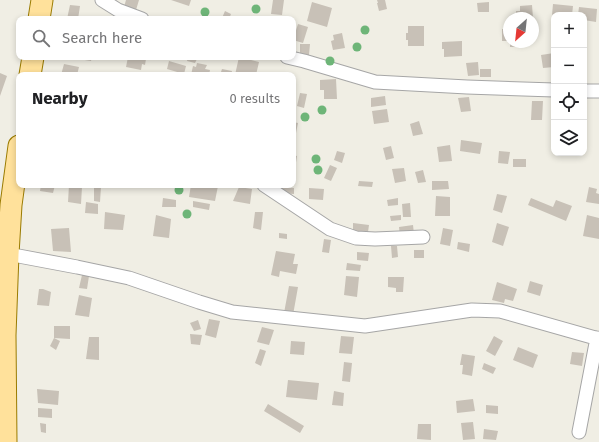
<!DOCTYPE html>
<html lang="en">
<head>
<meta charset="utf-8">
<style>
	:root { --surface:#fff; --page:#f6f6f6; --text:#202124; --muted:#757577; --line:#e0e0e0 }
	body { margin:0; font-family:"Fira Sans",sans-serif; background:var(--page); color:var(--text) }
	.controls { position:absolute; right:12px; top:12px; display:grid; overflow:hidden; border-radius:8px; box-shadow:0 2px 6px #0003 }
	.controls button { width:36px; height:36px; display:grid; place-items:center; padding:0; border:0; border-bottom:1px solid var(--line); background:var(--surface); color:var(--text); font:20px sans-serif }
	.compass { position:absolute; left:503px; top:12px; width:36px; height:36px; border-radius:50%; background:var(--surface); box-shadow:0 2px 6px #0003; rotate:207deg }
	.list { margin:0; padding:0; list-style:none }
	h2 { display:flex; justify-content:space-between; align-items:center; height:52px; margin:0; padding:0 16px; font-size:17px }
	h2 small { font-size:13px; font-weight:400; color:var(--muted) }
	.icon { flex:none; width:22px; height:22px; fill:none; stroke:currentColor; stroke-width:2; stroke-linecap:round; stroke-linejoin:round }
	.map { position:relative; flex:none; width:599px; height:442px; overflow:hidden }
	.search { position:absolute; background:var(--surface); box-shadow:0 2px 6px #0003; left:16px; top:16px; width:280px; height:44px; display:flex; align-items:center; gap:10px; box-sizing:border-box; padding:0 14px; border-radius:8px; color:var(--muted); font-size:15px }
	.panel { position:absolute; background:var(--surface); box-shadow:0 2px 6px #0003; left:16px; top:72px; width:280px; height:116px; border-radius:8px }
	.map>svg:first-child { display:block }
</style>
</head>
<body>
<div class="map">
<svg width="599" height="442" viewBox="0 0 599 442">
	<rect width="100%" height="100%" fill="#f0eee4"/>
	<!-- building -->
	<path fill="#c8c1b7" d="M126,0H139L136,10L124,7Z
		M171,0H191L189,6Z
		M273,0H284L282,15L271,14Z
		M377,0H385L387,9L379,11L377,3H378Z
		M312,2L332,8L327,27L307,21Z
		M489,2V12H478L477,3Z
		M553,4L573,6L572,15H552Z
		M70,5L80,6L78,19H67Z
		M532,5L533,18H516V11H520V6Z
		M579,7L597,9L596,22L584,20V15H578Z
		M225,11L231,14L229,19H218L219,17L222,18Z
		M298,24L308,27L303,43L293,40Z
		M408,26H424V46H408V40H406V33H408Z
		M502,29H509V41H502Z
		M342,33L345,48L333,50L331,41L334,40L333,35Z
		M462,41V56L444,57V49H442V42Z
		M510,42H521V47H510Z
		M300,44H310L309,55H300Z
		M554,53V67L543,68L541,55Z
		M72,57H92L91,61L72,58Z
		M128,57H137L146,59L145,65L142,64L141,70L126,67Z
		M188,57H198L195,63L187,61Z
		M239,57L259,62L256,75H235Z
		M169,61L186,66L184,74L167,69Z
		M478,62L479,75L468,76L466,63Z
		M197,63L207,65L205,69L210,70L209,75H191L193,66L196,67Z
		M64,64L79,67L77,75H61Z
		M222,69L232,71L231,75H220Z
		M480,69H491V77H480Z
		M0,73L7,76L0,96Z
		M336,79L337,99H324V90H320V80Z
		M300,93L307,94L304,108L297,106Z
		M385,96L386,105L371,107V98Z
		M469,97L471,111L461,112L458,98Z
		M532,101H543L542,120H531Z
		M387,109L389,122L374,124L372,111Z
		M419,121L423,134L413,136L410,124Z
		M293,122L298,123L294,143H293Z
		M461,140L482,143L480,154L460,151Z
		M450,145L452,161L439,162L437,147Z
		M391,146L394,158L386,160L383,148Z
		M337,151L345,153L342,163L334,160Z
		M499,151L510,152L508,164L498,163Z
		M293,155L297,156L295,169H293Z
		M513,159H526V167H513Z
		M330,165L337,168L331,181L324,178Z
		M404,168L406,181L395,183L392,169Z
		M423,170L426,182L418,183L415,172Z
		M359,181L373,182L372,187L358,186Z
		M432,181H448L449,189L432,190Z
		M41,185H55L53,193L40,191Z
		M69,185L82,187L81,204L68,202Z
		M191,185H212L218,186L215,201L189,197Z
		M94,186L101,187L100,202L94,201Z
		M239,187L252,189L250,204L233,201Z
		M281,187L294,188V194L280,193Z
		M589,187L597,189L596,193L599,194V204L586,202Z
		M309,188L324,189L323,200L309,199Z
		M497,194L507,196L502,213L493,210Z
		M436,196L450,197V216H435Z
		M163,198L176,200V207H162Z
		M398,198V205L388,206L387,200Z
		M531,198L553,207L556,200L572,206L566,221L528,205Z
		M193,201L210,204L209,210L193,207Z
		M86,202L98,204V214L85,213Z
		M410,203L411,217H403L402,204Z
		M105,212L125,215L123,230L104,229Z
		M255,212H263L261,230L253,228Z
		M156,215L171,219L169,238L153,236Z
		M401,215V220L391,221L390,216Z
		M587,215L599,218V239L583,236Z
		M353,223L369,225L368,232L353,231Z
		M497,223L509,227L503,246L492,242Z
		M413,225L414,234L400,236L399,227Z
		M69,228L71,252L53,251L51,229Z
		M443,228L453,230L450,246L440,244Z
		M279,233L287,234V239L279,238Z
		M324,239L331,240L329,253L322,252Z
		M458,242L470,244L469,252L457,249Z
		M391,246H397L398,257L392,258Z
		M414,250H424V258H414Z
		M276,251L295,254L293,264H298L296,274L280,271L279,277L271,275Z
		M357,252L369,253L368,261L357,260Z
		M347,263L361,265L360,271L346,270Z
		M82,275L89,276L87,289L79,288Z
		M346,276L359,277L357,297L344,295Z
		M388,277H404L403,292H396V288L388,287Z
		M530,281L543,285L540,296L527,292Z
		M497,282L517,289L513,301L505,299L504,303L492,300Z
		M289,286L298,287L293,315L284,313Z
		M39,289H43L51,292L49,306L37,305Z
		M79,295L92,298L89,317L75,315Z
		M209,319L220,321L216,338L205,335Z
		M198,320L201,329L194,331L190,323Z
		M54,326H70V339L54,338L60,341L56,350L50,346L54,338Z
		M262,327L274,330L269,345L257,342Z
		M190,334L202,335L200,345L191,344Z
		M341,336L354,337L352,354L339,353Z
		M494,336L503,341L495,356L486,351Z
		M89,337H99V360L86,359Z
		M291,341L305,342L304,355L290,354Z
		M518,347L538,355L533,368L513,360Z
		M260,349L266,351L261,366L255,363Z
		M572,352L584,353L582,366L570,364Z
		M462,354L475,356L472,376L462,374L463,365H460Z
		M344,362L352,363L350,382L342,381Z
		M484,363L496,368L493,374L482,369Z
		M288,380L319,383L317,400L286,397Z
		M37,389L59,391L58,405L38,403Z
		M334,391L344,393L343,406L332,405Z
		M473,399L475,411L457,413L456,401Z
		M268,404L304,426L300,433L264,411Z
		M486,405L498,406V414L486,413Z
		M38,408L52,409V418L38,417Z
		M473,422L475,439L463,440L461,423Z
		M40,423L46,424V433L41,432Z
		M418,424H431V440L417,439Z
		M484,429L498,431L496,440L483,439Z"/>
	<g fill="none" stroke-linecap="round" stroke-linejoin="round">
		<!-- street casing -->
		<g stroke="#a6a6a6" stroke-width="15">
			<path id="street" d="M102,0L118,10L142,19
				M287,57L304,61L375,82L467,87L554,90
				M584,91H599
				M264,185L330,229L356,238L375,239L423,237
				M8,254L77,267L129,278L199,302L232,312L365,326L472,310L500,311L599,339
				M579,432L597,338"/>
		</g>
		<!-- primary casing -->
		<g stroke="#9a7b00" stroke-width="23">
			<path id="primary" d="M39,19L42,0
				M30,75L33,57
				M6,442L5,335L8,254L11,205L19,146"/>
		</g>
		<!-- street -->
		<use href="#street" stroke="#fff" stroke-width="13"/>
		<!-- primary -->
		<use href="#primary" stroke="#ffe19b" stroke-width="21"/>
	</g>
	<!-- trees -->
	<g fill="#6eb578">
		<circle cx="256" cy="9" r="4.5"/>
		<circle cx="205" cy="12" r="4.5"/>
		<circle cx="365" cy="30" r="4.5"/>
		<circle cx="357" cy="47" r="4.5"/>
		<circle cx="330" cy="61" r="4.5"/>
		<circle cx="322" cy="110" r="4.5"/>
		<circle cx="305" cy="117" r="4.5"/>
		<circle cx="316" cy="159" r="4.5"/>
		<circle cx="318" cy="170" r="4.5"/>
		<circle cx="179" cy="190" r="4.5"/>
		<circle cx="187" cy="214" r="4.5"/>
	</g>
</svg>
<div class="controls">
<button>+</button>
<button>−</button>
<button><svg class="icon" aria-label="locate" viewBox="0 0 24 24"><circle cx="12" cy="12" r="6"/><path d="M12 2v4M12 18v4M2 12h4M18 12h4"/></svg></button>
<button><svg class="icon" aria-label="layers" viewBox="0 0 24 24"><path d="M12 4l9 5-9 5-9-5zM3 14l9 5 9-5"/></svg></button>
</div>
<svg class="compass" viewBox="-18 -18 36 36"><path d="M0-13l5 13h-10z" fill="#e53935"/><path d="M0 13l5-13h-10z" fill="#757577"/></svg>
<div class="search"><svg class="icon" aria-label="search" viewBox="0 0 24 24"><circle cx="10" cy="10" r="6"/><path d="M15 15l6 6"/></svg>Search here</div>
<section class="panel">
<h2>Nearby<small>0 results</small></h2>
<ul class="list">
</ul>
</section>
</div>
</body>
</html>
